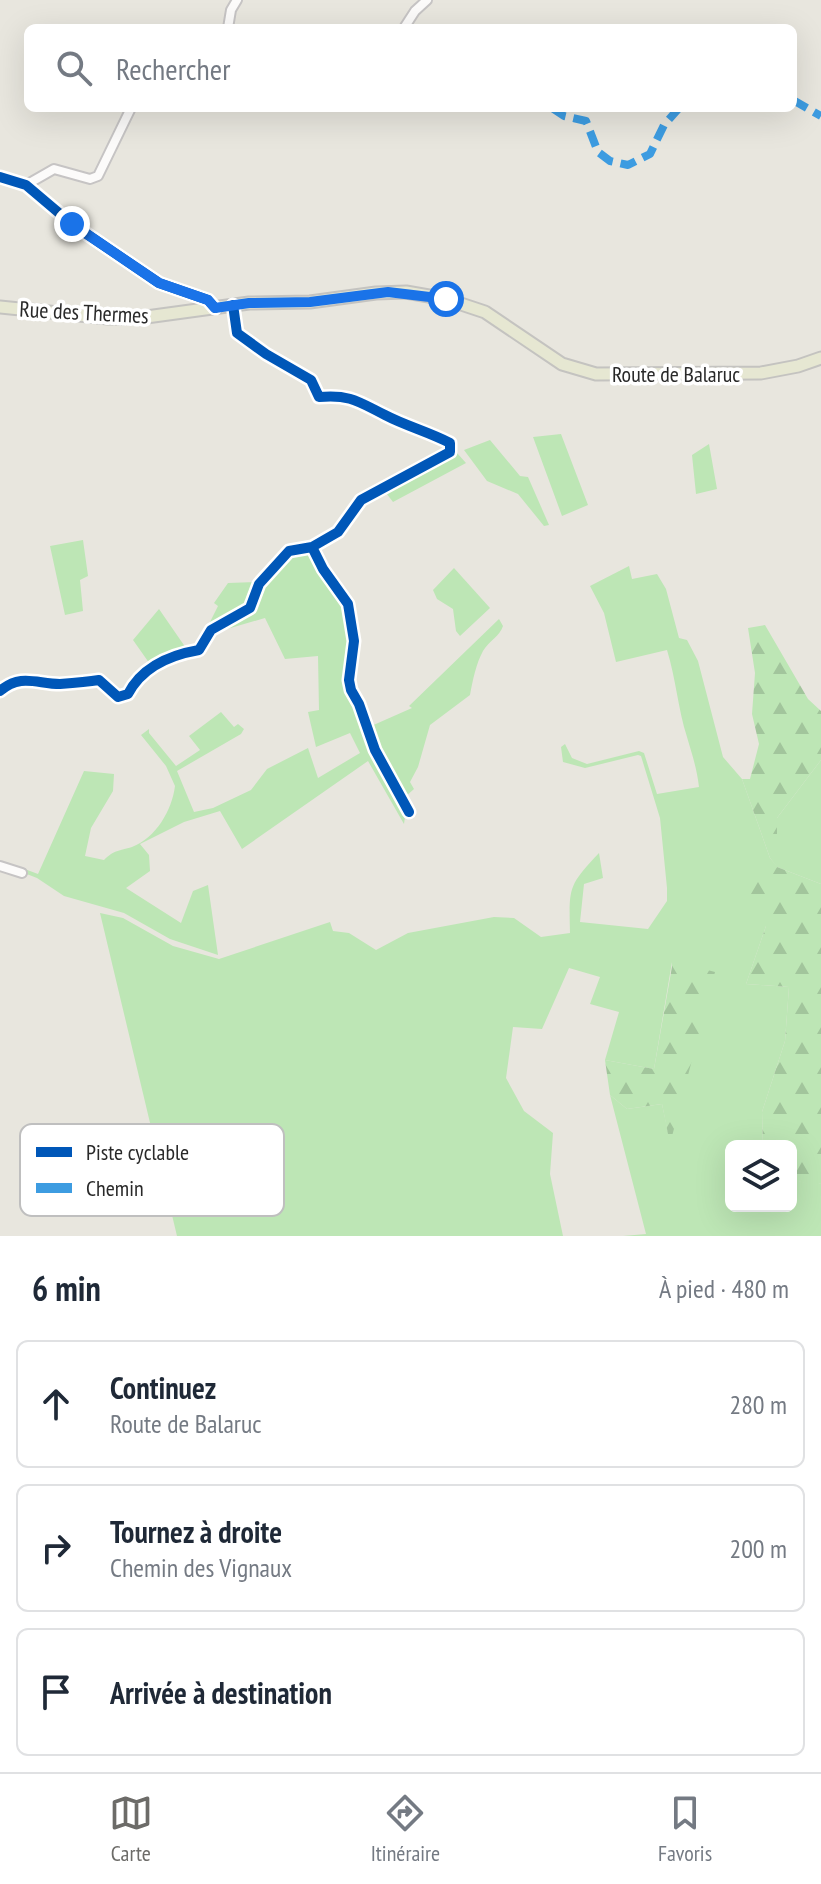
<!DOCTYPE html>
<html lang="fr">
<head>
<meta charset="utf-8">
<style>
	:root { --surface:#fff; --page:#f2f2f3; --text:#1f2937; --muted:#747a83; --line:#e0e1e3; --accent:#6c6b68 }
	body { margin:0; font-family:"PT Sans Narrow",sans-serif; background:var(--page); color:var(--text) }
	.controls { position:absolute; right:24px; bottom:24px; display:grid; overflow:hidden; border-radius:12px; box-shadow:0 8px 32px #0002 }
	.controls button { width:72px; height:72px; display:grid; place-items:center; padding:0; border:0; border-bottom:2px solid var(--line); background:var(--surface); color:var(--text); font:40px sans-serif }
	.stop { position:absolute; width:24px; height:24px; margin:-18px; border:6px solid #1a73e8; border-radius:50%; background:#fff }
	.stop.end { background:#1a73e8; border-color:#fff; box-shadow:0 2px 8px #0008 }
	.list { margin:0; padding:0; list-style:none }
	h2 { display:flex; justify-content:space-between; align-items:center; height:104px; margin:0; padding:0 32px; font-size:34px }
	h2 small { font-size:26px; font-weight:400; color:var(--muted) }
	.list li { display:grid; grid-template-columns:52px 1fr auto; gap:24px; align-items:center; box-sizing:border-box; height:128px; margin:0 16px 16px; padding:0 16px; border:2px solid var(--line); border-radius:12px }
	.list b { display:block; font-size:30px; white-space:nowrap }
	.list p { margin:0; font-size:26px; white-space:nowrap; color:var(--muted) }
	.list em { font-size:26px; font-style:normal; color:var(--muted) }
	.icon { flex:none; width:44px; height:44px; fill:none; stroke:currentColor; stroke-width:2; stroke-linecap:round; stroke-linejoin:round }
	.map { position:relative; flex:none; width:821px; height:1236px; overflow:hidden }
	.search { position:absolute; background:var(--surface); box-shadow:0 8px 32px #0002; left:24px; right:24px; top:24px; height:88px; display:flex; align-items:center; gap:20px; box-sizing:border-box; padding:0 28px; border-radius:12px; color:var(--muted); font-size:30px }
	.sheet { height:536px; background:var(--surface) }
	nav { display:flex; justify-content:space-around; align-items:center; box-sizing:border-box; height:112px; border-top:2px solid var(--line); background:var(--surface); font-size:22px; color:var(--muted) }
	nav a { display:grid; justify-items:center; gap:4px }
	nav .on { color:var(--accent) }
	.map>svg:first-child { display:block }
</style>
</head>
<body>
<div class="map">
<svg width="821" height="1236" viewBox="0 0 821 1236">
	<defs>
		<pattern id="forest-firs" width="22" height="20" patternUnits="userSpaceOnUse" patternTransform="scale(2)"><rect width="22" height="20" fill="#bde6b5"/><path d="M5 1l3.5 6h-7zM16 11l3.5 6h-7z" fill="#a2c59c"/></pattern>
	</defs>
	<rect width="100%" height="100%" fill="#e8e6de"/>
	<!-- grass -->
	<path fill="#bde6b5" d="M561,434L588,505L562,516L533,437Z
		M490,440L520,476L528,477L549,525L544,526L518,494L487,481L464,450Z
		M709,444L717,489L696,494L692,455Z
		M457,453L466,463L393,502L383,489L417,470Z
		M83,540L88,576L80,580L83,611L65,615L50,546Z
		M299,551L307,552L313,558L346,604L352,639L348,680L406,809L404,824L368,761L242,849L220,811L184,822L140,844L149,855L150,871L126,888L181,923L193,891L208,885L218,955L170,939L124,913L64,896L37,878L1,864L6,862L38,874L84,771L114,774L113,791L91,828L85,856L104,860C114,850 119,851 132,847C156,838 172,810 175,786L166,766L141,735L149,729V733L176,766L200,750L189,736L221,712L234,727L238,724L244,729L241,734L177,771L194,812L213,808L251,790L267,769L308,748L318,778L360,753L350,733L316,747L308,712L319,710L318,656L285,659L265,618L210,634C220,628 234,621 242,613C261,592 270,561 299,551Z
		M629,566L632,579L657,574L666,589L679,638L687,640L698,661L723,757L742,779L770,858L777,866V818L821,760V884L777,867L766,926L746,984L789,987L785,1041L762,1112L763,1146H731V1206H791V1179L814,1185L821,1183V1236H623L646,1234L610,1095L627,1109L662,1104L670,1141L672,962L654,1069L605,1060L619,1012L590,1004L600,977L569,968L542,1029L513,1027L506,1078L524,1111L553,1133L550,1174L563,1236H177L100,913L123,918L173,946L219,959L330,922L333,931L349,933L376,950L408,933L494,917L514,918L541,937L570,933C569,887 568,886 599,853L603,878L584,884L580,922L648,929L667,901V888L660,818L641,756L638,755L585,768L563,762L561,747L565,744L572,758L587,764L639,751L644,753L657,794L699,787C697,769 692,754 687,737C678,709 676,679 667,650L616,662L604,613L590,586Z
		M454,568L490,608L460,636L456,631L453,609L437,599L433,590Z
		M257,582L251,605L205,632L218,606L214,603L228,583Z
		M159,609L188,651L152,667L133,640Z
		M499,619L503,626C500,636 489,641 483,651C476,664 473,679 470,695L430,725L418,767L410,782L414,789L405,797L377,748L369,727L412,708L409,706Z"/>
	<!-- forest -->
	<path fill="url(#forest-firs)" d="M765,625L808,699L821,711V760L777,818V867L821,884V1183L814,1186L791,1179V1146H763L762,1112L785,1041L789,987L746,984L766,926L744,906L755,883L777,867L770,858L742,779H750L759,744L752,714L755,673L748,628Z
		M673,961L715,972L670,1144L662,1104L627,1109L610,1095L605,1060L654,1069Z"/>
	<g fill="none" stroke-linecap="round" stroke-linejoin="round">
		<!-- minor casing -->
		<g stroke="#c6c4c4" stroke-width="12">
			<path id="minor" d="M228,28L231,10L237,0
				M404,28L415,11L427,0
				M0,177L26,185L72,224L159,283L208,300L215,308
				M26,185L54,169L90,179L98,176L131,108
				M312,547L323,569L348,604L354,641L349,680L351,690L359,704L375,750L409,812
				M0,691C21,673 37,684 60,684C73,683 86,682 99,680L118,697L128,694C142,667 170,655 199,650L211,630L250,608L259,584L289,551L312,547L338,532L361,500L450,452V443C429,432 406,426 385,415C359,402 350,394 319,397L311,380L266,354L237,333L233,305
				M0,866L22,873"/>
		</g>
		<!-- major casing -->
		<g stroke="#c4c3c0" stroke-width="15">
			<path id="major" d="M0,307L108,318H139L249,303L310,302L376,293L406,292L446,299L485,312L562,364L596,374L761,373L798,366L821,358"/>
		</g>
		<!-- minor -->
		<use href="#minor" stroke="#fcfbfa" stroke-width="8"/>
		<!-- major -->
		<use href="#major" stroke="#e6e7d2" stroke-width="11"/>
		<!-- quiet -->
		<path stroke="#3d9ce1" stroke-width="8" stroke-dasharray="16 8" stroke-linecap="butt" d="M793,100L821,116
			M552,108L564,116L586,121L598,152L610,161L628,165L650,154L664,125L679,108"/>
		<!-- cycleway casing -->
		<g stroke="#fff" stroke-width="15">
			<path id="cycleway" d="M0,177L26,185L72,224L159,283L208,300L215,308
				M312,547L323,569L348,604L354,641L349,680L351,690L359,704L375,750L409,812
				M0,691C21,673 37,684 60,684C73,683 86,682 99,680L118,697L128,694C142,667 170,655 199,650L211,630L250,608L259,584L289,551L312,547L338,532L361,500L450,452V443C429,432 406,426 385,415C359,402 350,394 319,397L311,380L266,354L237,333L233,305"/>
		</g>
		<!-- cycleway -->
		<use href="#cycleway" stroke="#0057b8" stroke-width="10"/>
	</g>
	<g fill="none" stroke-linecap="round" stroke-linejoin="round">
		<!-- route -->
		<path stroke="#1a73e8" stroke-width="10" d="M72,224L159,283L208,300L215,308L249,303L310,302L388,292L446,299"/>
	</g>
	<g text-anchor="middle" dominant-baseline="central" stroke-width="7" stroke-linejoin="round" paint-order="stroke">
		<!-- street labels -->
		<g font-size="22" fill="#292929" stroke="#fff">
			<text transform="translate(84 312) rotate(3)">Rue des Thermes</text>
			<text x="676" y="374">Route de Balaruc</text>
		</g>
	</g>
	<!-- legend -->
	<rect x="20" y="1124" width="264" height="92" rx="12" fill="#fff" stroke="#bfbfbf" stroke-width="2"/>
	<rect x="36" y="1147" width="36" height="10" fill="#0057b8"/>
	<rect x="36" y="1183" width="36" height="10" fill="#3d9ce1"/>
	<g font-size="22" fill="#292929">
		<text x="86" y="1160">Piste cyclable</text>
		<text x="86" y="1196">Chemin</text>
	</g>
</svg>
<div class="controls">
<button><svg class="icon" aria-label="layers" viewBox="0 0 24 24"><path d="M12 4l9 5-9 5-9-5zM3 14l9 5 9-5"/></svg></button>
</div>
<div class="stop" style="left:446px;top:299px"></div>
<div class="stop end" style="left:72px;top:224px"></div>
<div class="search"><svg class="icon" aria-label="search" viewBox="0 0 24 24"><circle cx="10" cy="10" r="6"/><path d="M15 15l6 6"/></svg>Rechercher</div>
</div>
<section class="sheet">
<h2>6 min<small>À pied · 480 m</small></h2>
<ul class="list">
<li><svg class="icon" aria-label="ahead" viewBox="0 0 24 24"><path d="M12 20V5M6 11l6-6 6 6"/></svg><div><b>Continuez</b><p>Route de Balaruc</p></div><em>280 m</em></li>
<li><svg class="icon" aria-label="right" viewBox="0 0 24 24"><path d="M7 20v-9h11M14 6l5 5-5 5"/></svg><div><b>Tournez à droite</b><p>Chemin des Vignaux</p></div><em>200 m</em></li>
<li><svg class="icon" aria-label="arrive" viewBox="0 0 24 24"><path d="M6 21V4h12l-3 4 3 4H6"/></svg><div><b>Arrivée à destination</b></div></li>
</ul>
</section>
<nav>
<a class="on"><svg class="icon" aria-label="map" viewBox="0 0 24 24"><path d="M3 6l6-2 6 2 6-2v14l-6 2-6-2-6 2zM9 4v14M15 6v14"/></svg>Carte</a>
<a><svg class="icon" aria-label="directions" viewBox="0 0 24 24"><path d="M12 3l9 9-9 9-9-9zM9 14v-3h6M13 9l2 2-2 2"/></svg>Itinéraire</a>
<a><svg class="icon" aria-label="saved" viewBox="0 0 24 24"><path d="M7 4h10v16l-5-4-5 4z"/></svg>Favoris</a>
</nav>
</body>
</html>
